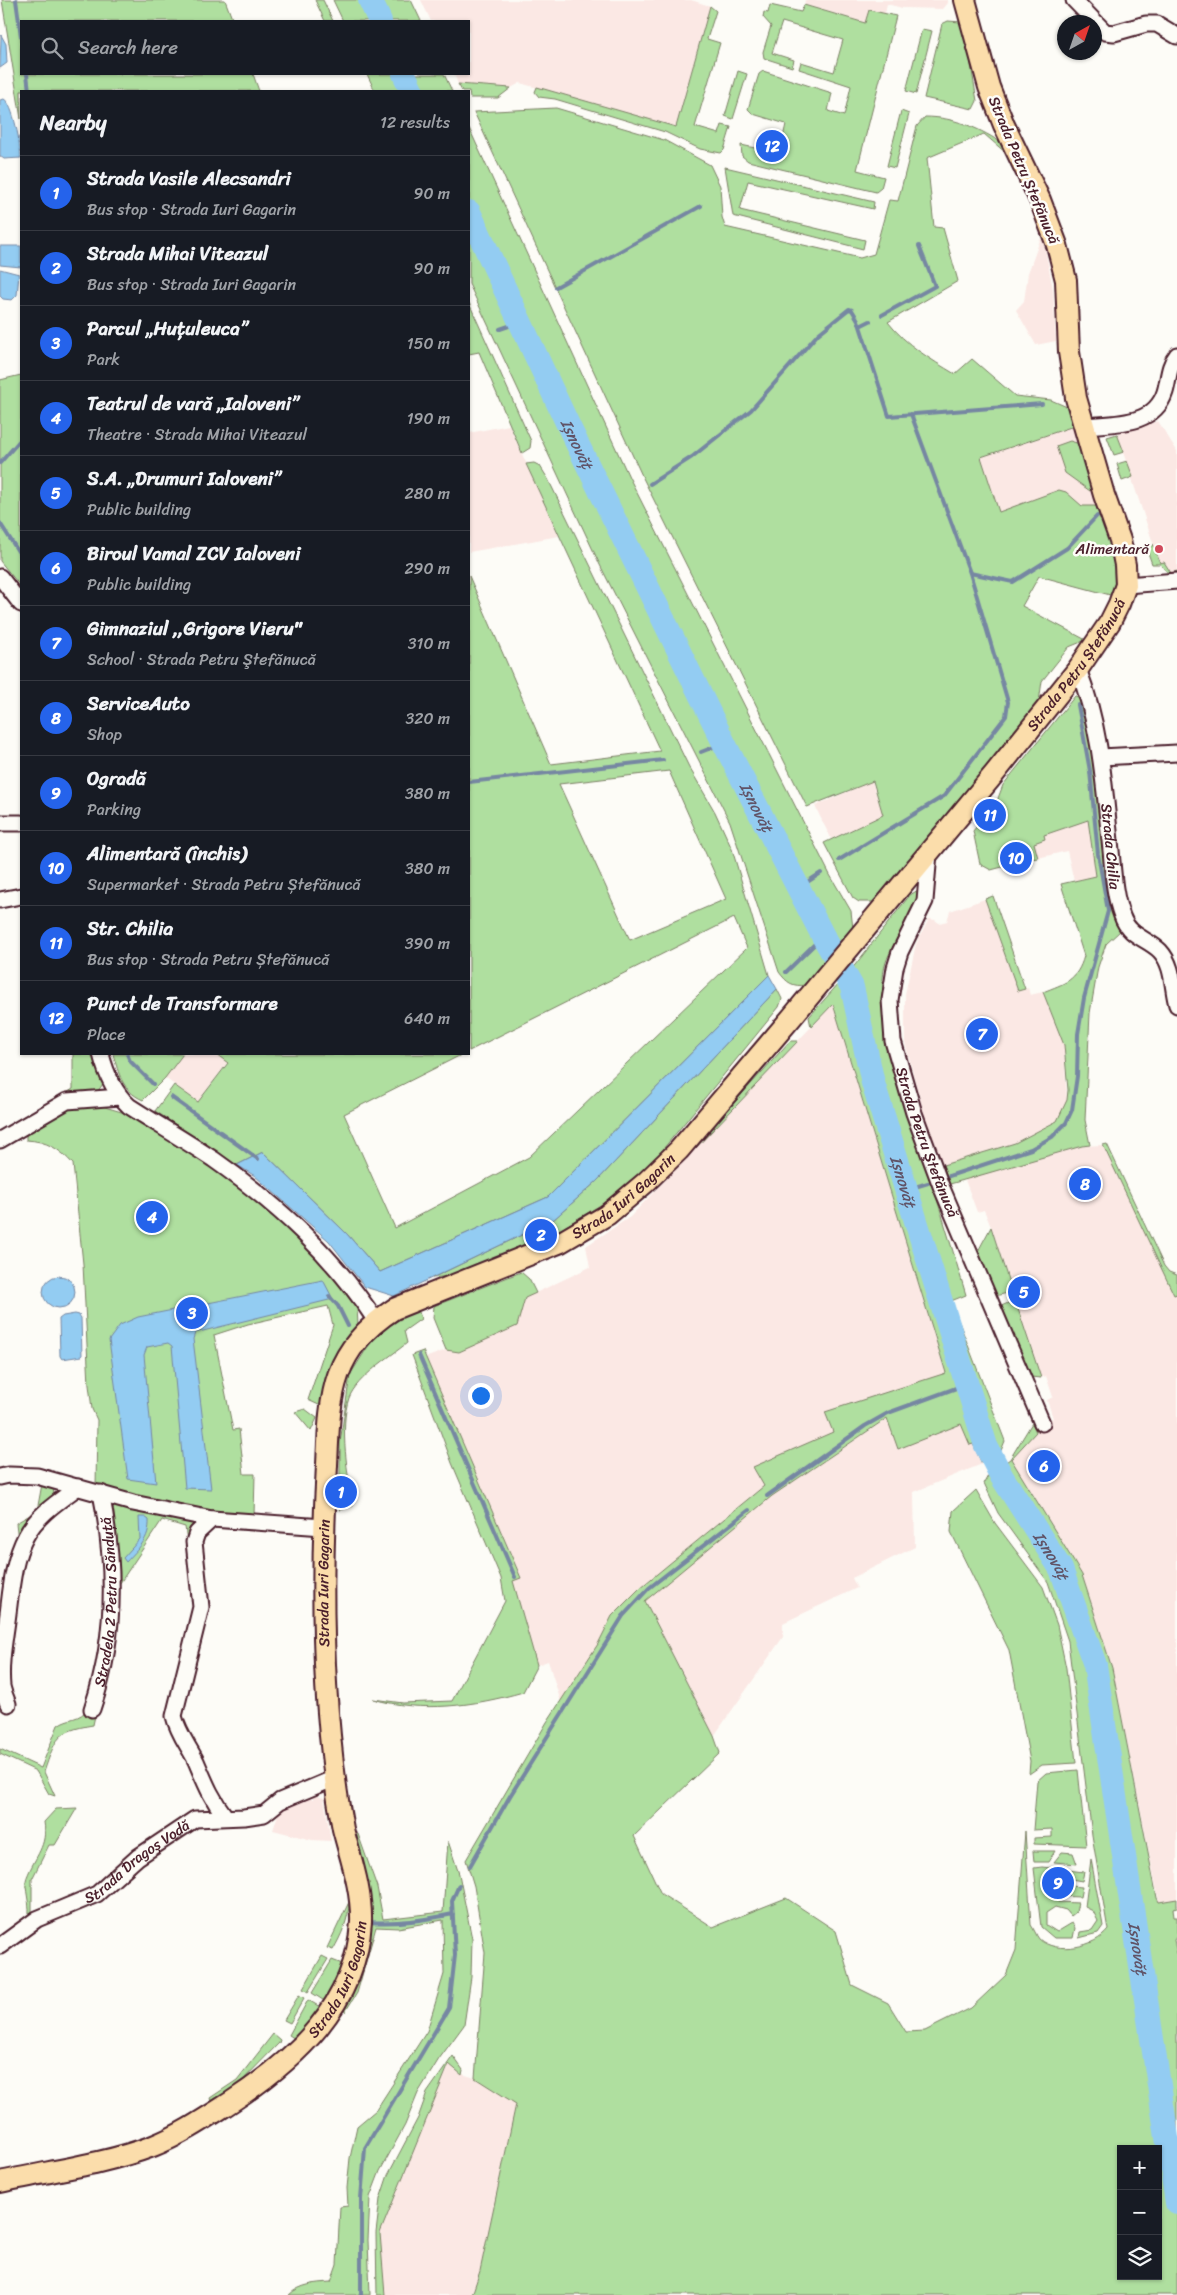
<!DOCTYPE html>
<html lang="en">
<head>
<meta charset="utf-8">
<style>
	:root { --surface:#171b24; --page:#20242c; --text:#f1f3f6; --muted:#9ea1a6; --line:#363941; --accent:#2563eb }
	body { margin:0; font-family:Sriracha,sans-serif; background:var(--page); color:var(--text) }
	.controls { position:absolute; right:15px; bottom:15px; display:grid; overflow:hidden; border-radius:0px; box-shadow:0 1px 4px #0004 }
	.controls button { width:45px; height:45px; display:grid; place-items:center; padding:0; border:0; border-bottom:1px solid var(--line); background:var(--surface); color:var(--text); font:25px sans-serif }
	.compass { position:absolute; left:1057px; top:15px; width:45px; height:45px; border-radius:50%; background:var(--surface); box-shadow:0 1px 4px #0004; rotate:40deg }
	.you { position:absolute; left:480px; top:1395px; width:18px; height:18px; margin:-12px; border:4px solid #fff; border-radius:50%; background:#1a73e8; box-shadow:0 0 0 8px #1a73e833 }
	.badge { display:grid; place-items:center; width:32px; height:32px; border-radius:50%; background:var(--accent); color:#fff; font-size:16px; font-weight:700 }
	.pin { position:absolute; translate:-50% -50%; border:2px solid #fff; box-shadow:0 1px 5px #0006 }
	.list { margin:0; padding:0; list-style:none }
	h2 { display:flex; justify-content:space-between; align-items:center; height:65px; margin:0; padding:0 20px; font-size:21px }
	h2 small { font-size:16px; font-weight:400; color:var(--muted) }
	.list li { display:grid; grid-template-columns:32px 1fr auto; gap:15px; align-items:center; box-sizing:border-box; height:75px; padding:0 20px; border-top:1px solid var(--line) }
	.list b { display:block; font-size:19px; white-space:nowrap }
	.list p { margin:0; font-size:16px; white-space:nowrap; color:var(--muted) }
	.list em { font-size:16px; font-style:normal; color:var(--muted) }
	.icon { flex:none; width:28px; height:28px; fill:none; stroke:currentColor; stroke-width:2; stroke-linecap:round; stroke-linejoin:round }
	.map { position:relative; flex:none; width:1177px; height:2295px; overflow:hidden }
	.search { position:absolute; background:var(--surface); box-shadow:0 1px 4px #0004; left:20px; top:20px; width:450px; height:55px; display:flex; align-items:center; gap:12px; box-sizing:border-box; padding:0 18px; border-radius:0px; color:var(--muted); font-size:19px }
	.panel { position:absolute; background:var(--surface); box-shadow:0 1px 4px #0004; left:20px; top:90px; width:450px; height:965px; border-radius:0px }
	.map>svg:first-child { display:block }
</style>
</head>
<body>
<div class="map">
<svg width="1177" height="2295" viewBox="0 0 1177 2295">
	<rect width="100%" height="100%" fill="#fdfcf7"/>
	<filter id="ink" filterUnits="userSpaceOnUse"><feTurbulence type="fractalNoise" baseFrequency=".02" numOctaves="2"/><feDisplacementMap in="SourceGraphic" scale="10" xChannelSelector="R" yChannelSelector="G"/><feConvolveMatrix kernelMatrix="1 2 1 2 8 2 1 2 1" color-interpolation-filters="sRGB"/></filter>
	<g filter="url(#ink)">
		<!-- built -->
		<path fill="#fbe8e4" d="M421,0H691L710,6L676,127L520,83L511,88L458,84L454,74H469V21H431Z
			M805,0H948V3L943,9L902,8L887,4L885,14L869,10L866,23L804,5Z
			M1043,238L1053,289L1056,341L1036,345L1016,310L1024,301L1028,273L1040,240Z
			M1158,421L1177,451V571L1171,573L1164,562L1160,564L1117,434Z
			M509,425L559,536L469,552V433Z
			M1074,426L1100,506L965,528L943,470Z
			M872,781L883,815L831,839L815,806Z
			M1088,820L1096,876L1074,881L1067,851L1038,858L1034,843L1045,839L1044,835Z
			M985,899L1018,991L1028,988L1030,995L1043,992L1064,1045L1067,1100L1057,1121L1015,1143L943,1165L924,1114L905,1043V994L916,944L929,919L935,920L939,923L947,921L950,911Z
			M833,1004L946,1374L826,1413L834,1432L754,1467L764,1486L640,1588L612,1616L598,1644L561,1702L548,1661L537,1665L513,1581L521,1577L425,1358L446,1350L459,1352L516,1326L525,1298L590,1267L586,1246L630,1217Z
			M183,1054H216L228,1062L198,1102L165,1078Z
			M1103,1145L1174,1295L1177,1294V1899L1159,1902L1112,1668L1082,1575L1010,1459L1035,1432L1033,1426L1053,1418L1047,1400L1053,1397L1046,1376L1041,1378L991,1227L984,1210L977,1212L965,1180L996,1169L1082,1146Z
			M888,1418L962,1424L970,1445L973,1444L982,1464L914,1492L915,1547L852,1578L857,1588L783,1623V1637L714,1736L644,1601L772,1496Z
			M310,1795V1799H313V1795L324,1798L331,1841L312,1840L273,1830L280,1808Z
			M449,2064L456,2067L459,2073L475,2078L516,2103L480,2271L472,2295H385L380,2233Z"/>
		<!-- green -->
		<path fill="#afdf9f" stroke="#7c7f65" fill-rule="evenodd" d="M2,0H225L233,21H21V74H253L259,91H21V119Z
			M315,0H323L333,21H325Z
			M333,0H411L421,21H343Z
			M770,5L801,12L804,5L865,23L869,10L896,16L857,170L884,177L881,188L876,192L748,161L742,156L741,145L783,154L786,143L782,142L786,124L753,114L748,109L759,74L763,71L832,93L828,111L844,116L851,86L799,69L801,62L834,72L843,40L782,22L772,53L794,60L792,67L764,58L763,52L771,26L763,17L764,12L768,13Z
			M710,6L716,11L707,39L720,43L695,127L719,134L722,125L731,127L724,150L721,153L700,149L665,132L555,99L539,97L535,92L537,87L676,127Z
			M948,21L961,22L967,41L977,101L973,109L924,98L942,24Z
			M922,29L932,31L916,94L906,91Z
			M738,71L747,74L733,119L725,116Z
			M367,74H444L452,91H375Z
			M458,84L511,88L498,98H470L469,91H462Z
			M556,108L664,140L710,165L720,186L722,217L725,227L860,258L874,254L889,200L898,201L917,126L925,117C955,117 981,129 1005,145L1006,153L984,134L927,158L934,227L943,228L958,281L888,322C906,345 930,359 955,374L972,359L1015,396L1051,400L1067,407L1074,426L981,457L999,512L1059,490L1066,492L1082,506H1100L1118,570L1114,596L1039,576L1022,606L1086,640L1069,647L1042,681L1039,702L933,834L874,902H859L853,898L824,843L883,815L873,781L807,807L644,480L474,112Z
			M901,111L909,114L895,168L887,166Z
			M469,128L629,477L830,875L851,911L853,929L806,985C793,987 787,983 779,972L730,822L600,565L469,284Z
			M725,167L874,202L873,209L748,181L740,210L865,240L863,249L733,216Z
			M469,303L531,441L530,448L522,453L479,352L469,354Z
			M21,375V587L0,561V380Z
			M1117,434L1124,452L1114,455L1107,437Z
			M1070,441L1080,444L1093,487L1090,491L1065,473L1056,446Z
			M1127,461L1133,477L1122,481L1117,464Z
			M534,463L540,466L548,479L689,767L715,812L732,849L769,975L548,1197L380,1272L347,1234L263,1152L237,1165L155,1111L174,1085L198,1102L228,1063L216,1054H463L344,1114L395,1228L529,1157L747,948L734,918L469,1051V576L551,764L660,751L526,464ZM669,771L726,899L630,940L559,784Z
			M1153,544L1160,563L1164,562L1171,573L1177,571V575H1170L1160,564H1152L1147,550Z
			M1075,696L1080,697L1084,703L1094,751L1114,910L1120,931L1106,944L1098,967L1090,1013L1085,1120L1090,1145L1082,1146L950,1184L943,1165L1015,1143L1057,1121L1067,1100L1068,1090L1064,1045L1043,992C1065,983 1077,981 1084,956L1061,884L1096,876L1088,820L1044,835L1045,839L1034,843L1038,858L1024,860L1020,848L1006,852L1010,865L991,870L980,864L973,831L997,801L1003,785Z
			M918,890C919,904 892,944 886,962C881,976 883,997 883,1011C883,1054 903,1095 916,1135C934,1188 950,1241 966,1295L951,1301L1005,1441L1000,1453L982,1464L973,1444L970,1445L961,1424L898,1449L887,1418L772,1496L645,1601L714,1736L720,1753L634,1836L661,1894L713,1927L786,1898L836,1931L852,1985L888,2003L906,2032L925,2031L971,2008L1006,1975L1016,1950L1025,1831L1031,1925C1034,1929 1036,1935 1039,1939C1057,1955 1095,1947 1108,1930L1092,1835L1068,1641L1048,1582L998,1513L984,1483L989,1474L1010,1459L1032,1423L1036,1432L1011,1459L1082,1575L1112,1668L1157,1898L1159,1902L1177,1899V1907L1173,1908L1174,1917H1177V1936L1174,1940L1177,1954V2295H472L480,2271L516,2104L475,2078L485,1953L474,1886L466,1860L547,1722L598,1644L612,1616L640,1588L764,1486L753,1467L833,1432L825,1412L946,1373L833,1004L811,1027L809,1017L855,965L910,895ZM1121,2149H1158V2276H1121Z
			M993,896L1025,989L1018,991L985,899Z
			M777,989L782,999L779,1007L646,1170L617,1195L548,1237L450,1276L432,1278L553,1220L597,1181Z
			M790,1041H798L691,1153L694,1147Z
			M73,1054H94L103,1084L97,1092L58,1098L73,1089Z
			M113,1054H183L165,1078L143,1100C122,1091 119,1074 113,1054Z
			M72,1105H98L125,1113L218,1172L295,1233L347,1289L357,1308L358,1324L341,1349L321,1406L308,1400L333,1325L328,1306L248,1324L214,1335L233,1430L239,1429L244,1474H255L254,1516L207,1511L96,1487L97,1420L92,1409L89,1385L83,1264L73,1164C60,1149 47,1141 26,1140V1134Z
			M1107,1144L1164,1266L1169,1272L1177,1275V1294L1174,1295L1103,1145Z
			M991,1227L1012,1292L995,1296L977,1253Z
			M521,1272L529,1279L536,1293L525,1298L517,1326L459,1352L446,1350L433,1318L434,1306Z
			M1015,1300L1041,1378L1030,1377L999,1307Z
			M414,1311L419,1312L421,1319L404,1331L407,1343C390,1357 357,1377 349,1398C339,1427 348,1476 353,1506L340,1510V1443L350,1375L372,1340L381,1331Z
			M423,1351L521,1578L513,1581L537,1665L523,1692C474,1706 422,1713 373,1699L403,1703L452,1701L505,1601L501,1578L452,1463L412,1355Z
			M305,1409L317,1418L311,1431L295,1412Z
			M42,1484L53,1487L54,1495L18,1540L16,1523L37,1511Z
			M976,1490L995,1523L1043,1587L1057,1625L1066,1668L1076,1763L1042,1765L1029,1774L1030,1761L1009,1650L951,1532L953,1511Z
			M108,1501L201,1521L187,1541L185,1527L162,1520L114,1592Z
			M88,1708L96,1711L93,1725C56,1731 56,1738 44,1772L55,1796L49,1794L36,1771L0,1754V1749L41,1768L58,1725C68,1717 80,1721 88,1708Z
			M1078,1770L1086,1846L1034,1844V1838L1052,1837V1829L1033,1830L1037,1781L1046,1773Z
			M77,1808L55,1845H49L32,1879V1918L28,1920C32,1905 23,1888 27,1877C35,1856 48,1846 44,1822L56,1809Z
			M358,1834L377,1887L383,1919L443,1912L448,1841L459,1874L472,1939L471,1977L464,2025L439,2059L418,2093L405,2125L380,2171L370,2197L368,2240L370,2295H289C300,2284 316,2283 331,2282L337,2265L340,2207L348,2206L347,2188L350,2158L357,2126L376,2110L427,2031L444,1974L443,1920L398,1928L376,1927L357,1993L345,2012L342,2005L351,1990L353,1835Z
			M1033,1851H1055L1048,1862H1034Z
			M1062,1852L1073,1853L1077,1864L1054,1862Z
			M1091,1859L1103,1926L1098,1933L1079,1938L1080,1932L1092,1930L1098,1921L1093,1911L1085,1907Z
			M1042,1867L1084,1872L1082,1881L1071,1879V1875L1047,1873L1045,1890L1069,1892L1070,1886L1082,1887L1080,1897L1057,1896L1058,1902L1078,1903L1076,1912L1071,1916L1066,1910L1055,1907L1046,1913V1925L1057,1932L1072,1923L1075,1928L1073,1938H1054L1041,1927L1034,1868Z
			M349,1902C349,1919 341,1936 333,1950L327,1948Z
			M322,1956L328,1959L308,1992L303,1989Z
			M332,1960L345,1965L326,2002L312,1993Z
			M299,1995L304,1998L290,2023L284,2020Z
			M308,2000L322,2008L297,2040L289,2035Z
			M273,2034L280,2040L279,2043L239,2084L211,2102L210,2098L237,2080Z
			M453,2056L463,2070L462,2075L449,2064L380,2233L385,2295H377L376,2233L380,2199L388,2175L418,2118L427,2093Z"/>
		<!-- water -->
		<path fill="#93ccf2" stroke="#7687a2" d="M1,35L6,44L7,63L0,68Z
			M4,99C13,103 21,147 21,158L4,159L0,156V100Z
			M0,246H21V267L0,265Z
			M0,269L19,274L17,295L12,300L3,299L0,296Z
			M769,975L777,989L597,1181L553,1220L394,1296L365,1287L329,1241L255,1176L237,1165L263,1152L347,1234L380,1272L548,1197Z
			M43 1292a16 16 0 1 1 32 0a16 16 0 1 1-32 0Z
			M323,1280L333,1299L195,1333L193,1339L211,1489L185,1488L172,1346L168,1343L147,1347L144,1355L156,1483L128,1479L109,1340L120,1325L138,1317Z
			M75,1314L79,1315L81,1318L82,1356L62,1359L60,1356L59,1319L63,1316Z
			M139,1517H145L149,1520C150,1539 138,1549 126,1562L123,1558L140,1539Z"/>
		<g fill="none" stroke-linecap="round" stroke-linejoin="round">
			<!-- stream -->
			<path stroke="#7687a2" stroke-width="4" d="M16,0L21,36
				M27,74L29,91
				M556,287L701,206
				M882,315L935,286L919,246
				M860,326L870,321
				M500,329L521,322
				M911,414L970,573L1013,582L1067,548L1097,516
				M0,463L21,439
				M650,484L692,457L751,410L818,334L849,309L852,310L858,320L889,416L1042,404
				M0,523L21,556
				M701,752L724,743
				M469,782L663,760
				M839,860L944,796L1006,716L1008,702L970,573
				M798,888L821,873
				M786,972L823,936
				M127,1054L130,1061L153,1084
				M171,1097L258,1159
				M949,1176L1031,1149L1052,1137L1066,1123L1072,1110L1077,1076L1078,1034L1084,998L1108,911L1098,854L1090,771L1078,705
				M905,1190L928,1183
				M329,1296L338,1306L348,1326
				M419,1355L515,1577
				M767,1496L865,1426L888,1413L967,1384
				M470,1866L510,1796L623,1616L649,1588L749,1510
				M369,1922C398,1924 424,1920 453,1914
				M361,2295V2199L365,2148L449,2008L455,1955L452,1901L459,1885"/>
			<!-- river -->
			<g stroke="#93ccf2" stroke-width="24">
				<path d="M370,0L380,21"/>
				<path d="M404,74L412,91"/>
				<path id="s1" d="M469,212L570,429L724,743L823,936L852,987L873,1083L986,1446L1002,1477L1061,1569L1095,1665L1177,2203"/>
			</g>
			<!-- minor casing -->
			<g stroke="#4a1f2b" stroke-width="19">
				<g id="minor">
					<path d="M1074,0L1105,32L1114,33L1146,24H1157L1177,36"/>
					<path d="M1084,426C1113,423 1154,427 1165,392C1169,379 1168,366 1177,355"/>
					<path d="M0,577L21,604"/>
					<path d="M1126,585L1177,581"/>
					<path id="s2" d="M1078,669C1100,724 1104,783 1110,841C1113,866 1113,893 1122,916C1129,937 1147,938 1160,951C1174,966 1172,988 1177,1005"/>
					<path d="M1101,757L1177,753"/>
					<path d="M0,823H21"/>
					<path id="s3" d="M929,853L925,901L900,952L895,968L890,1000L893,1041L914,1113L941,1186L1042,1423"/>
					<path d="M0,900L21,896"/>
					<path d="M101,1054C106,1074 114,1092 129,1106C157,1124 186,1141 213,1159C277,1204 333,1255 376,1321"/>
					<path d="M0,1140L67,1101L120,1097"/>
					<path d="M0,1477L9,1475L37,1476L133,1503L212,1519L323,1527"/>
					<path d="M212,1519L197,1533L194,1542L201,1607L174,1716C178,1733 188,1745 196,1761C205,1782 211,1798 225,1816"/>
					<path d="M8,1704C6,1698 3,1692 2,1686C0,1664 4,1643 7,1621C11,1593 12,1562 26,1536C37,1515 59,1501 78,1487"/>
					<path id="s4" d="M92,1709C116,1639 116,1566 101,1493"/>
					<path id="s5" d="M0,1946L37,1919L97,1894L138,1857L195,1819L244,1817L264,1814L280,1801L335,1778"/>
				</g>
			</g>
			<!-- major casing -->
			<g stroke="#4a1f2b" stroke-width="24">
				<g id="major">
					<path id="s6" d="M0,2182C50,2171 105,2164 153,2146C181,2135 206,2118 231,2102C295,2060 356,2005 361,1922C362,1890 351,1860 343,1829C340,1813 337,1796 335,1779C321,1675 321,1570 327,1465C330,1395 330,1351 394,1309L561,1242L607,1215L645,1183L679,1150L792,1017L995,773L1078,669L1110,622L1119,604L1126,585L1125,565L1120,540L1104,495L1076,398L1069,352L1066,280L1057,245L1040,200L1004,125L989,87L965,0"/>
				</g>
			</g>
			<!-- minor -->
			<use href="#minor" stroke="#fdfcf7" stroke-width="15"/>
			<!-- major -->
			<use href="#major" stroke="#fbddab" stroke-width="20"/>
		</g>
	</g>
	<!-- markers -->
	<circle fill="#d1495b" stroke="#fdfcf7" stroke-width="2" cx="1159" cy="549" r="5"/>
	<g text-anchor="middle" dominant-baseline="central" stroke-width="5" stroke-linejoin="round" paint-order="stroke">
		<!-- street labels -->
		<g font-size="15" fill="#4a1f2b" stroke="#fdfcf7">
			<text transform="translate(1024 170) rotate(67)">Strada Petru Ștefănucă</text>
			<text stroke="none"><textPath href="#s6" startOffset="2075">Strada Petru Ștefănucă</textPath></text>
			<text stroke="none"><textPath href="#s2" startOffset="181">Strada Chilia</textPath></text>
			<text stroke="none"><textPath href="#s3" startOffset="302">Strada Petru Ştefănucă</textPath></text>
			<text stroke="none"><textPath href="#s6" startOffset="1375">Strada Iuri Gagarin</textPath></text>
			<text stroke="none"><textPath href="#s6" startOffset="820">Strada Iuri Gagarin</textPath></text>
			<text stroke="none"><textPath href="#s4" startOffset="109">Stradela 2 Petru Sănduță</textPath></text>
			<text stroke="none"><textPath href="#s5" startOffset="162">Strada Dragoș Vodă</textPath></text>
			<text stroke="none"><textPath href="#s6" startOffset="415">Strada Iuri Gagarin</textPath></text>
		</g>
		<!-- poi labels -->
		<g font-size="15" fill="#4a1f2b" stroke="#fdfcf7" text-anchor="end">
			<text x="1149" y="549">Alimentară</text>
		</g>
		<!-- water labels -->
		<g font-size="16" font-style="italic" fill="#605367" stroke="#fdfcf7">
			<text stroke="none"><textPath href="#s1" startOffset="256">Ișnovăț</textPath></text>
			<text stroke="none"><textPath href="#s1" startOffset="661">Ișnovăț</textPath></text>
			<text stroke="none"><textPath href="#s1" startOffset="1066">Ișnovăț</textPath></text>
			<text stroke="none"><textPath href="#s1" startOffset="1471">Ișnovăț</textPath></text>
			<text stroke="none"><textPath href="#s1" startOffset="1876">Ișnovăț</textPath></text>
		</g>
	</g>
</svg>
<div class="controls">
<button>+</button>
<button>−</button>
<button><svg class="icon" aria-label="layers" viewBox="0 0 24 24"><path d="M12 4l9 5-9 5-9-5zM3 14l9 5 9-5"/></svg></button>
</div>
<svg class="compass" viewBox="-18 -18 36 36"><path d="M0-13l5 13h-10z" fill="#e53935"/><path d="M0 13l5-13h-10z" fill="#9ea1a6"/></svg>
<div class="you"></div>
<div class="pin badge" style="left:341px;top:1492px">1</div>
<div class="pin badge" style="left:541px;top:1235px">2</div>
<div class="pin badge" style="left:192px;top:1313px">3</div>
<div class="pin badge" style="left:152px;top:1217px">4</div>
<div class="pin badge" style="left:1024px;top:1292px">5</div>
<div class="pin badge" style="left:1044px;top:1466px">6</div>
<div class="pin badge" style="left:982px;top:1034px">7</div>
<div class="pin badge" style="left:1085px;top:1184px">8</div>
<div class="pin badge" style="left:1058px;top:1883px">9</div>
<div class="pin badge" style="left:1016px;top:858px">10</div>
<div class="pin badge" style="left:990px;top:815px">11</div>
<div class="pin badge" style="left:772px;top:146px">12</div>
<div class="search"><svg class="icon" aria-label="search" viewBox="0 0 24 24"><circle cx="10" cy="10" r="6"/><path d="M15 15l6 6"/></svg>Search here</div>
<section class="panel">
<h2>Nearby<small>12 results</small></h2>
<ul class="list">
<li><span class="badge">1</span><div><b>Strada Vasile Alecsandri</b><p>Bus stop · Strada Iuri Gagarin</p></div><em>90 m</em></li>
<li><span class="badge">2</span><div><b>Strada Mihai Viteazul</b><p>Bus stop · Strada Iuri Gagarin</p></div><em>90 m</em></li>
<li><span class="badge">3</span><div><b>Parcul „Huțuleuca”</b><p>Park</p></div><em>150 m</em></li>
<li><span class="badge">4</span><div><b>Teatrul de vară „Ialoveni”</b><p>Theatre · Strada Mihai Viteazul</p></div><em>190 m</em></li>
<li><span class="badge">5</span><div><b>S.A. „Drumuri Ialoveni”</b><p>Public building</p></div><em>280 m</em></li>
<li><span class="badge">6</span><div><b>Biroul Vamal ZCV Ialoveni</b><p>Public building</p></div><em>290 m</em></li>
<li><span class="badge">7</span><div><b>Gimnaziul ,,Grigore Vieru&quot;</b><p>School · Strada Petru Ştefănucă</p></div><em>310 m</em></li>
<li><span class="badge">8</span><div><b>ServiceAuto</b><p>Shop</p></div><em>320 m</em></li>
<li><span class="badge">9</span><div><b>Ogradă</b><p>Parking</p></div><em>380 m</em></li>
<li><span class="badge">10</span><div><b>Alimentară (închis)</b><p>Supermarket · Strada Petru Ștefănucă</p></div><em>380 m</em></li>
<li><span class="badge">11</span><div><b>Str. Chilia</b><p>Bus stop · Strada Petru Ștefănucă</p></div><em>390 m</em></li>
<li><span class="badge">12</span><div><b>Punct de Transformare</b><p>Place</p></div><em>640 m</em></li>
</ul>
</section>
</div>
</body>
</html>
